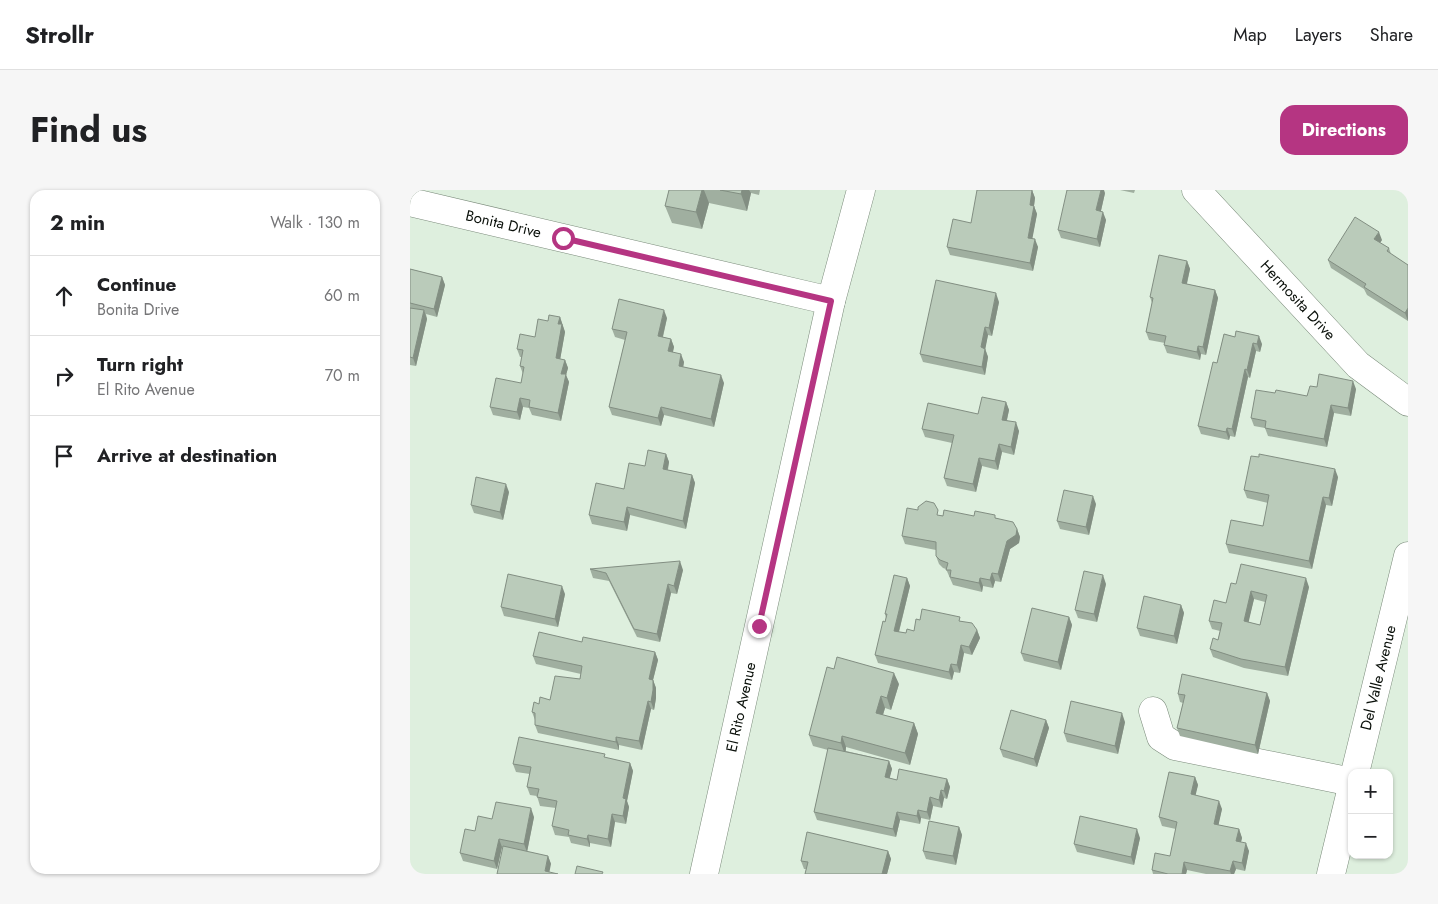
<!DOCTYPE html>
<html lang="en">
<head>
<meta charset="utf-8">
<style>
	:root { --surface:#fff; --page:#f6f6f6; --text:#202124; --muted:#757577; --line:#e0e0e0; --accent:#b53582 }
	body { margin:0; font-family:Jost,sans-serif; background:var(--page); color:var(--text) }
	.controls { position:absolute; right:15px; bottom:15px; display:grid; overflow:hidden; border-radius:10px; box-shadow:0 1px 4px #0004 }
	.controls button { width:45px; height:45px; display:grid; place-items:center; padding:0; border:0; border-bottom:1px solid var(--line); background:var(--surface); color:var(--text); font:25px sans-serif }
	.stop { position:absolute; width:15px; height:15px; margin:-11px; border:4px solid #b53582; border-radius:50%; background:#fff }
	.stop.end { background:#b53582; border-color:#fff; box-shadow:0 1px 5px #0008 }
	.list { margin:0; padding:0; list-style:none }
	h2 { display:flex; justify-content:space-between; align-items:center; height:65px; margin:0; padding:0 20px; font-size:21px }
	h2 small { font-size:16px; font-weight:400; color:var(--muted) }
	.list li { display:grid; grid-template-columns:32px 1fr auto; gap:15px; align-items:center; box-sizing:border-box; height:80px; padding:0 20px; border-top:1px solid var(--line) }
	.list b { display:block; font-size:19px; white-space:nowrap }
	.list p { margin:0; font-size:16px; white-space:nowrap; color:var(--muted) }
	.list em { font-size:16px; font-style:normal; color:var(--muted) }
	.icon { flex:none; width:28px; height:28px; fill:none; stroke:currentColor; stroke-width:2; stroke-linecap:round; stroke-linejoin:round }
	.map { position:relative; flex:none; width:998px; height:684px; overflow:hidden; border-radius:15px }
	header { display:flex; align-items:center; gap:30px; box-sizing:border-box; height:70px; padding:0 25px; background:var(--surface); border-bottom:1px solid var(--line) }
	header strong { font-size:24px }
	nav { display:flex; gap:28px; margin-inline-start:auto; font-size:18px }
	.intro { display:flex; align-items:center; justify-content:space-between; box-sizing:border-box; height:120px; padding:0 30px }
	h1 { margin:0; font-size:35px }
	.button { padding:12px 22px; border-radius:15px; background:var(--accent); color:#fff; font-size:18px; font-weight:700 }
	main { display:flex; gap:30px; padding:0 30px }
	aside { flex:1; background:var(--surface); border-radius:15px; box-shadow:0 1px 4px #0004 }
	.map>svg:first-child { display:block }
</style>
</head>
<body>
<header>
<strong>Strollr</strong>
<nav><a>Map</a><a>Layers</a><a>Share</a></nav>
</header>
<div class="intro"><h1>Find us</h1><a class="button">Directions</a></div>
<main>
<aside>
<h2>2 min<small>Walk · 130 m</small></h2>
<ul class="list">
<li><svg class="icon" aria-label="ahead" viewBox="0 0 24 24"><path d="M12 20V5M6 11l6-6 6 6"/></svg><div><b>Continue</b><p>Bonita Drive</p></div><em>60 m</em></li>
<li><svg class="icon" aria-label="right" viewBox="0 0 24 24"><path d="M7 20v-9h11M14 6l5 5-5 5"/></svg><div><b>Turn right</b><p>El Rito Avenue</p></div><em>70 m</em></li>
<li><svg class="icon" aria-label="arrive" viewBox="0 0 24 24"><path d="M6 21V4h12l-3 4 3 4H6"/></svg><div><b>Arrive at destination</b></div></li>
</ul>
</aside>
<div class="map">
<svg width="998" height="684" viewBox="0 0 998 684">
	<rect width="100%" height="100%" fill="#deefde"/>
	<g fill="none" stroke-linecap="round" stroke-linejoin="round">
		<!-- minor casing -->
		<g stroke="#7b8b7b" stroke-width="29">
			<g id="minor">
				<path id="s1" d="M786,0L948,175L998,212"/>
				<path id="s2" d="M0,12L421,111"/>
				<path d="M743,521L751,547L765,556L942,592"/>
				<path id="s3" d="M945,583L998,366"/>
				<path id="s4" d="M294,684L421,111L451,0"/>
				<path d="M921,684L942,597"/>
			</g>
		</g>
		<!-- minor -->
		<use href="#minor" stroke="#fff" stroke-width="28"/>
	</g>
	<!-- wall -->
	<path fill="#a0afa0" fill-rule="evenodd" d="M259,0H350L349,5L341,3L337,21L299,13L292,39L262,33L255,16Z
		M622,0L625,8L624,16L627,24L622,48L628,57L623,81L540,65L537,57L561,33Z
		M710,0H725L724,3Z
		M695,3L691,21L696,30L690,57L651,48L648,40Z
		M972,50L970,53L979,58L981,64L998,75V131L957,105L954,99L921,78L918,70Z
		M777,71L780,79L777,94L805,100L808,108L796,165L791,164L790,170L757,163L754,155L755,153L739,150L736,142L742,113L740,107Z
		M0,79L32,87L35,95L27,127L16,124L17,129L6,176L0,175Z
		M589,112L582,146L578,145L575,158L578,167L575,185L513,172L510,164Z
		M150,127L155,142L150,169L155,170L158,178L156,185L159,192L151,231L122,225L119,218L113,217L110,230L83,225L80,217L111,193L113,184L110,176L112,167H110L107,159L125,147L138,131Z
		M257,128L253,147L261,149L264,157L263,162L274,172L273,177L314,193L304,237L254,225L251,236L202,225L199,217L215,150L205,147L202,139Z
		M814,144L852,154L850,162L846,161L840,188L838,187L825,247L820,246L819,250L791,244L788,236L807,173Z
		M907,197L946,199L941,226L924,223L917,257L858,246L855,238L844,236L841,228L865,203L897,206Z
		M596,212L599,220L597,230L609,241L604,265L592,262L588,280L572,276L566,302L537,296L534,288L542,253L515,247L512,239L568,224Z
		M256,264L259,272L258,280L282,285L285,293L276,339L220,325L217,341L182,334L179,325L214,299L235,276Z
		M928,287L922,316L916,315L902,379L819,363L816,354L853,336L858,313L837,308L834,300Z
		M99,302L93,330L64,323L61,315Z
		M686,314L679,345L650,339L647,331Z
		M530,325L533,326H564L587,328L607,339L610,347L609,353L600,359L591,392L585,391L583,398L573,396L572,402L543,395L536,379L533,378L529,374L526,366V360L495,354L492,346Z
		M180,379L273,380L267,404L261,403L250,452L227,447L199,391L183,388Z
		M497,388L500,396L489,442L496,443L504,441L510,430L551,431L567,440L570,448L562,465L554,463L550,483L544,482L542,490L468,473L465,465L476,428L475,424Z
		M696,394L687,432L668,428L665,420Z
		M826,394L899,397L878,486L834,478L803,467L800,459L808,450L810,441L802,439L799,431L816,413ZM844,409L855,412L850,435L838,432Z
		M155,404L148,437L94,426L91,417Z
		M771,415L774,423L767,454L730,446L727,438Z
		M659,427L662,435L651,480L614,471L611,463Z
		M172,452L245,462L248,470L243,490L246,498V508L244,520L241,519L232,560L209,555V560L128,543L125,535V530L122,522L129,514L140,510L170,489L171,484L126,474L123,466Z
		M489,494L481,520L475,518L473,525L504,533L508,544L500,575L436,557V561L479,571L482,579L479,588L487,590L537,589L540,597L537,609L534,608L532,618L523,616L520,630L511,628L510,634L490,630L486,647L407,630L404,622L418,560L403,556L399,545Z
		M857,503L860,511L848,564L770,546L767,538L773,513L770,512L768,504Z
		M636,530L639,538L627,577L593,567L590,559Z
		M715,532L708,564L657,552L654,543Z
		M196,568L220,573L223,581L217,611L219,617L216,634L205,632L201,657L180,653V657L161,653L159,647L145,645L142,636L146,618L130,616L127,606L120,605L117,597L120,584L106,582L103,574Z
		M785,587L788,595L785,605L812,619L808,635L829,639L832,648L831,652L839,661L835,681L826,679L824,684H796L777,680L776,684H743L742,680L760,666L766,639L752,636L749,627Z
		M124,627L117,662L138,666L141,674L87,684L93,658L92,657L87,679L53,671L50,663L65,641L82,629Z
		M549,637L552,645L546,675L516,669L513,661Z
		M730,648L724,675L667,662L664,654Z
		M478,661L481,669L477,684H395L396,679H394L391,671Z"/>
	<!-- shaded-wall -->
	<path fill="#828e82" d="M292,0H294L299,13L292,39L286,22Z
		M332,0H339L341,3L337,21L331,4Z
		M622,0L625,8L623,23L620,15Z
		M691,0H694L695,3L689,29L686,20Z
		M624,16L627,24L621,56L618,48Z
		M693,22L696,30L690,57L687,49Z
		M969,42L972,50L967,57L964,49Z
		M625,49L628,57L623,81L620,73Z
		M777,71L780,79L775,101L772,93Z
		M32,87L35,95L27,127L24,119Z
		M805,100L808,108L796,165L793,157Z
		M586,103L589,112L582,146L579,138Z
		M998,118V131L995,123Z
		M14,120L17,129L6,176L3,168Z
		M254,120L257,128L251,154L248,146Z
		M150,127L155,142L149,176L146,168L148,134Z
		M575,137L578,145L574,166L571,157Z
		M849,146L852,154L850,162L847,154Z
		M261,149L264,157L261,169L258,161Z
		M843,153L846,161L840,188L837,180Z
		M788,156L791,164L790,170L787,162Z
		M575,159L578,167L575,185L572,177Z
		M271,164L274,172L272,184L269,176Z
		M155,170L158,178L156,185L159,192L151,231L148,223L151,184Z
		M835,179L838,187L825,247L822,239Z
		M311,185L314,193L304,237L301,229Z
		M943,191L946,199L941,226L938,218Z
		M110,208L113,217L110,230L107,222Z
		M596,212L599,220L595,238L592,230Z
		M921,215L924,223L917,257L914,249Z
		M251,217L254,225L251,236L248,228Z
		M606,232L609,241L604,265L601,257Z
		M817,238L820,246L819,250L816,242Z
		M589,254L592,262L588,280L585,271Z
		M256,264L259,272L256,287L253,279Z
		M569,268L572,276L566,302L563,294Z
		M925,279L928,287L922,316L919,308Z
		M282,285L285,293L276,339L273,331Z
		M96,294L99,302L93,330L90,322Z
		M683,306L686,314L679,345L676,337Z
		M913,307L916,315L902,379L899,371Z
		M217,317L220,325L217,341L214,332Z
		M607,339L610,347L609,353L600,359L591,392L588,384L597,351Z
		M270,371L273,380L267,404L264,396Z
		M582,383L585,391L583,398L580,390Z
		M693,385L696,394L687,432L684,424Z
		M497,388L500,396L487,449L484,441Z
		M570,388L573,396L572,402L569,393Z
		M896,388L899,397L878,486L875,477Z
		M258,394L261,403L250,452L247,444Z
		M152,396L155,404L148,437L145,429Z
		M841,401L844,409L837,439L834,431Z
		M771,415L774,423L767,454L764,446Z
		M659,427L662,435L651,480L648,472Z
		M567,440L570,448L562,465L559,457Z
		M551,455L554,463L550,483L547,475Z
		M245,462L248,470L243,490L246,498V508L244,520L241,512L239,489Z
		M541,474L544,482L542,490L539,482Z
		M484,483L489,494L481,520L477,508Z
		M857,503L860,511L848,564L845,555Z
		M471,506L475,518L470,534L466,523Z
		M238,511L241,519L232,560L229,551Z
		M712,523L715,532L708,564L705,556Z
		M636,530L639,538L627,577L624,569Z
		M504,533L508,544L500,575L495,563Z
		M432,546L436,557L435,565L431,553Z
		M206,547L209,555V560L206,552Z
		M479,571L482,579L478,595L475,587Z
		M220,573L223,581L217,611L219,617L216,634L213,626V608Z
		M785,587L788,595L784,612L781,604Z
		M537,589L540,597L537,609L534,601Z
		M531,600L534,608L532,618L529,610Z
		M520,607L523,616L520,630L517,622Z
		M809,611L812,619L807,642L804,634Z
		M121,618L124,627L117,662L114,654Z
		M508,620L511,628L510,634L507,626Z
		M487,622L490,630L486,647L483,639Z
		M202,624L205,632L201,657L198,649Z
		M549,637L552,645L546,675L543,666Z
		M727,639L730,648L724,675L721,667Z
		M829,639L832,648L829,659L826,651Z
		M178,645L180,653V657L177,649Z
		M89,649L92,657L87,679L84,671Z
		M836,653L839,661L835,681L832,673Z
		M478,661L481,669L477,684H472Z
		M138,666L141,674L139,684L135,681Z
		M823,671L826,679L824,684H821L820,681Z
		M774,672L777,680L776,684H772Z"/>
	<!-- building -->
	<path fill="#bacbba" stroke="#828e82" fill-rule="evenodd" d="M259,0H292L286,22L255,16Z
		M310,0H332L331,4Z
		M567,0H622L620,15L624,16L618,48L625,49L620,73L537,57L543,29L561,33Z
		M657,0H691L686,20L693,22L687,49L648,40Z
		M945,27L969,42L964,49L979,58L977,61L998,75V118L995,123L954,97L956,94L918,70Z
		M749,65L777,71L772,93L805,100L793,157L788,156L787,162L754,155L756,146L736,142L743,108L740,107Z
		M0,79L32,87L24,119L0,113Z
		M526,90L586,103L579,138L575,137L571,157L575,159L572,177L510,164Z
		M209,109L254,120L248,146L261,149L258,161L271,164L269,176L311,185L301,229L251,217L248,228L199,217L217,142L202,139Z
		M0,118L14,120L3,168L0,167Z
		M139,125L150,127L148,134H152L146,168L155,170L151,184H156L148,223L119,217L120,210L110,208L107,222L80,217L86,188L111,193L114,177L110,176L113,160L107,159L110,144L125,147L128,129L138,131Z
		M826,141L849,146L847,154L843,153L837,180L835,179L822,239L817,238L816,242L788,236L803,172L807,173L814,144L825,147Z
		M909,184L943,191L938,218L921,215L914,249L855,238L856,231L841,228L846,200L865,203L866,200L897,206L900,196L907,197Z
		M572,207L596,212L592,230L606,232L601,257L589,254L585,271L569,268L563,294L534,288L544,245L512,239L518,213L568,224Z
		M238,260L256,264L253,279L282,285L273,331L217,317L214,332L179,325L186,293L214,299L219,273L235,276Z
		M849,264L925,279L919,308L913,307L899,371L816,354L821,330L853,336L859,305L834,300L841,266L849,267Z
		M66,287L96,294L90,322L61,315Z
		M654,300L683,306L676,337L647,331Z
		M516,311L524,313L528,320L527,325L533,326L534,320L564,326L565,321L585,325V328L603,332L607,339L606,345L597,351L588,384L582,383L580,390L570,388L569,393L540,387L541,380H536L538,373L530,370L526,366V352L492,346L497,318L508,320V317Z
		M270,371L264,396L258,394L247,444L224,439L196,383L180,379Z
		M831,374L896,388L875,477L831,469L800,459L803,448L808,450L812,433L799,431L804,410L816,413L821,393L826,394ZM841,401L857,405L850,435L834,431Z
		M674,381L693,385L684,424L665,420Z
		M98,384L152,396L145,429L91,417Z
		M484,385L497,388L484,441L496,443L497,439L504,441L506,429L510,430L512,419L550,427L549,431L562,433L567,440L559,457L551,455L547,475L541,474L539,482L465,465L473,431L475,432L477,424H475Z
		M734,406L771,415L764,446L727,438Z
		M622,418L659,427L648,472L611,463Z
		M129,442L172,452L173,447L245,462L239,489L243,490V500L241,512L238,511L229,551L206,547V552L125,535V523L122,522L124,512L129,514L130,507L140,510L145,486L170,489L172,476L123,466Z
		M427,467L484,483L477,508L471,506L466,523L504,533L495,563L432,546L431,553L399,545L417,477L424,479Z
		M772,484L857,503L845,555L767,538L775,505L768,504Z
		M661,511L712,523L705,556L654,543Z
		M601,520L636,530L624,569L590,559Z
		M109,547L195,564L194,567L220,573L213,608L216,609L213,626L202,624L198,649L178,645L177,649L158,645L159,640L142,636L147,611L127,607L129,599L117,597L121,577L103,574Z
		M418,558L479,571L475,587L487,590L489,579L537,589L534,601L531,600L529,610L520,607L517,622L508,620L507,626L487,622L483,639L404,622Z
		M759,582L785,587L781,604L809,611L804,634L829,639L826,651L836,653L832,673L823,671L820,681L774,672L772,684H758L742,680L745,663L760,666L767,632L749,627Z
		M86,612L121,618L114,654L89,649L84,671L50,663L55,639L65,641L68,626L82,629Z
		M670,626L727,639L721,667L664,654Z
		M519,631L549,637L543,666L513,661Z
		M397,642L478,661L472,684H395L398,672L391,671Z
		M93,656L138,666L135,681L148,684H87Z
		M167,676L193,682L192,684H165Z"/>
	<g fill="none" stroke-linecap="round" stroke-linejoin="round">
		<!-- route -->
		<path stroke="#b53582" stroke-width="6" d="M153,48L421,111L349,436"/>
	</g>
	<g text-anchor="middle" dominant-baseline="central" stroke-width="5" stroke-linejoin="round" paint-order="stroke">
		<!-- street labels -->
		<g font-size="15" fill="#0a100a" stroke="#deefde">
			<text stroke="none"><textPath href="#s2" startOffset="96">Bonita Drive</textPath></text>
			<text stroke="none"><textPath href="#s1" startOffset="150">Hermosita Drive</textPath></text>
			<text stroke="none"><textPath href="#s3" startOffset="98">Del Valle Avenue</textPath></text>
			<text stroke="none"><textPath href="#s4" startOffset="171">El Rito Avenue</textPath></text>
		</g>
	</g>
</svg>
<div class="controls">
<button>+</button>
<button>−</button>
</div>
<div class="stop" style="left:153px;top:48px"></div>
<div class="stop end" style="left:349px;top:436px"></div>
</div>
</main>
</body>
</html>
